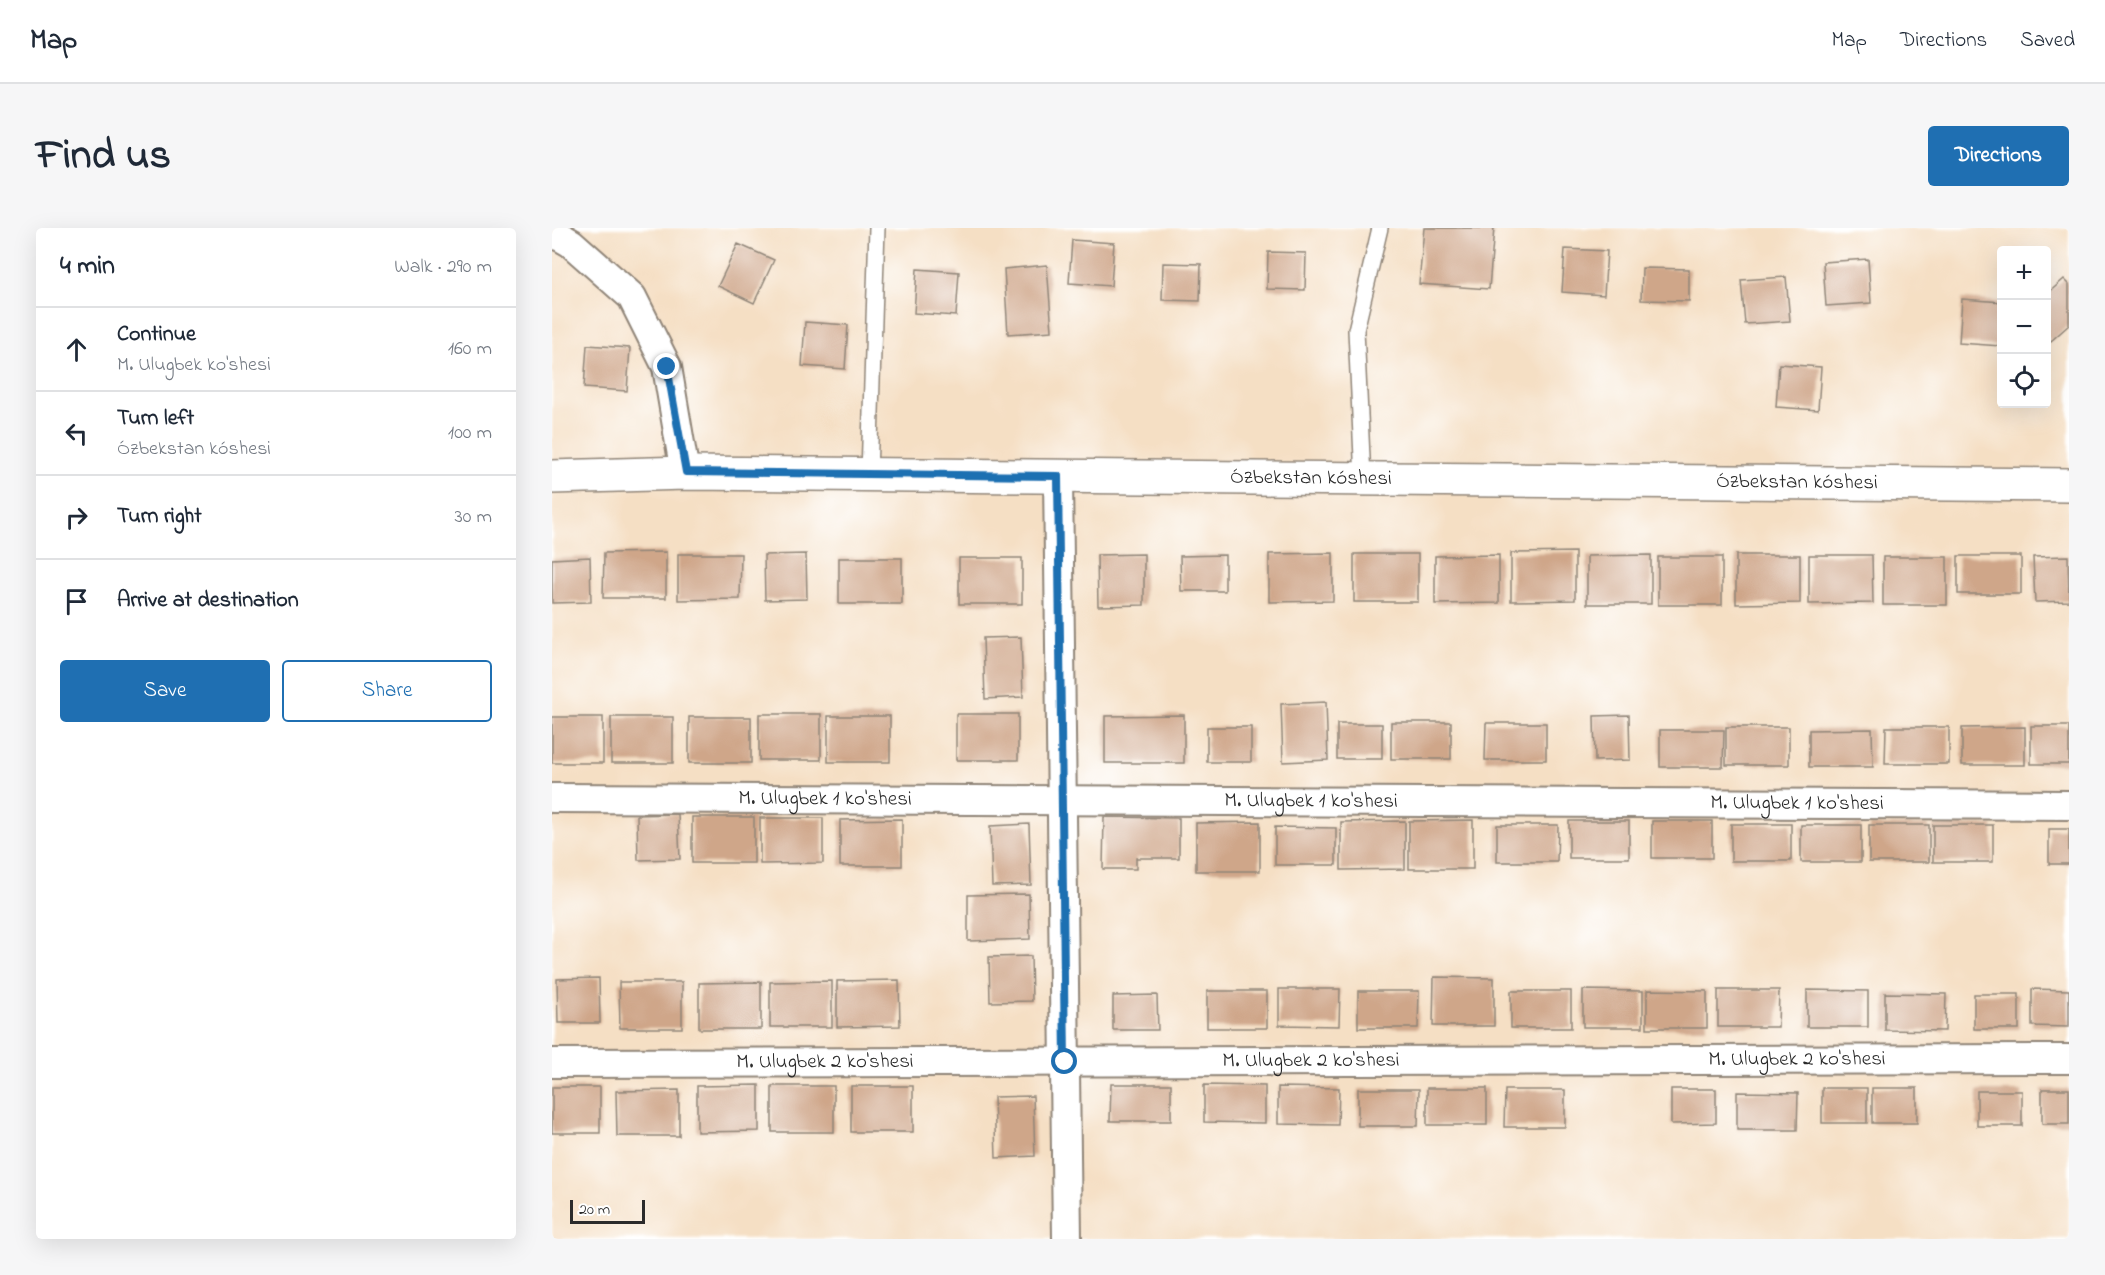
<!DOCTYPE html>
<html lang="en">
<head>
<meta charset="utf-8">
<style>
	:root { --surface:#fff; --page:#f6f6f7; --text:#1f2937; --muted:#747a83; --line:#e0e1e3; --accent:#1f6fb2 }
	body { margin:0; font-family:"Indie Flower",sans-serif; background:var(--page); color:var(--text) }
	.controls { position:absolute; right:18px; top:18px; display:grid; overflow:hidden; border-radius:6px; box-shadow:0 6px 24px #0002 }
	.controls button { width:54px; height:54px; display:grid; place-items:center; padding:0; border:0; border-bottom:2px solid var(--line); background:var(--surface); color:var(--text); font:30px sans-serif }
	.scale { position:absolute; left:18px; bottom:15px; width:75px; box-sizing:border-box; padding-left:6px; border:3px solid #2b2b2b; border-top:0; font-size:16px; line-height:21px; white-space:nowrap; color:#2b2b2b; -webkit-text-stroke:4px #fff; paint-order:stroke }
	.stop { position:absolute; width:18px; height:18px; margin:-14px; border:4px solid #1f6fb2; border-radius:50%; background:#fff }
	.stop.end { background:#1f6fb2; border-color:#fff; box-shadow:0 2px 6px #0008 }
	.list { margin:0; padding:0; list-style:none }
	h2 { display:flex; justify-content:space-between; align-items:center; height:78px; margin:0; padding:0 24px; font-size:26px }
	h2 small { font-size:20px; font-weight:400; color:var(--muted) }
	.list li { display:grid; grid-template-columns:39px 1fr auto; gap:18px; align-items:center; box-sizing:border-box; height:84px; padding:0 24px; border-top:2px solid var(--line) }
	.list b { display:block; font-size:22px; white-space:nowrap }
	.list p { margin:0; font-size:20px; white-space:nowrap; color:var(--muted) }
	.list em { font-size:20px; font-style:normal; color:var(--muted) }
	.actions { display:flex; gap:12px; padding:18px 24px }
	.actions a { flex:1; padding:14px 0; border:2px solid var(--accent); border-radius:6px; text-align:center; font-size:21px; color:var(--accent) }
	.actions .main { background:var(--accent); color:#fff }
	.icon { flex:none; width:33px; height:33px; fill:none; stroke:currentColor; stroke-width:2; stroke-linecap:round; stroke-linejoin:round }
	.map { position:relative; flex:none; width:1517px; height:1011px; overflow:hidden; border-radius:6px }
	header { display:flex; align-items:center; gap:36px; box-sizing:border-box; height:84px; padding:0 30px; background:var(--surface); border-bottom:2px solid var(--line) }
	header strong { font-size:28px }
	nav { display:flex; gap:33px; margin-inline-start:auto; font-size:21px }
	.intro { display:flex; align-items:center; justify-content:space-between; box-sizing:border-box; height:144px; padding:0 36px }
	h1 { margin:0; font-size:42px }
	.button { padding:15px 27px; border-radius:6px; background:var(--accent); color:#fff; font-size:21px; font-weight:700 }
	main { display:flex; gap:36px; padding:0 36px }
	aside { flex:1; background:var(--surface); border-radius:6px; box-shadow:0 6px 24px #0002 }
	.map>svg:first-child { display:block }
</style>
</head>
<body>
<header>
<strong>Map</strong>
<nav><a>Map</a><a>Directions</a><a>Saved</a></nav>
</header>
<div class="intro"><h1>Find us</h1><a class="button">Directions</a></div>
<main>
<aside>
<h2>4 min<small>Walk · 290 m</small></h2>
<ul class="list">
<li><svg class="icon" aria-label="ahead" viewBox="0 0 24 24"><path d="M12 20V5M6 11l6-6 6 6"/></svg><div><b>Continue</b><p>M. Ulugbek ko'shesi</p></div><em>160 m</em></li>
<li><svg class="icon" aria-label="left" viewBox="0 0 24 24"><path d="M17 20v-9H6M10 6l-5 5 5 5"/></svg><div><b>Turn left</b><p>Ózbekstan kóshesi</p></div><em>100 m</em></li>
<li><svg class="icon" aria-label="right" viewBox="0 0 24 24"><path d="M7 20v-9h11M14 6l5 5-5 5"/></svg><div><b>Turn right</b></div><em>30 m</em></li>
<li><svg class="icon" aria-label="arrive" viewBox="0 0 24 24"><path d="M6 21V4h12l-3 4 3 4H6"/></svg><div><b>Arrive at destination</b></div></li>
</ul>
<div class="actions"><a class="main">Save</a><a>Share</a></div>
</aside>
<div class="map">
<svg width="1517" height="1011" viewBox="0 0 1517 1011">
	<rect width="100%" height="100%" fill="#fff"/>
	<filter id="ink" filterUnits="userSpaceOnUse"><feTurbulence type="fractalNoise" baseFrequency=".0167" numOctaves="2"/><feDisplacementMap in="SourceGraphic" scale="12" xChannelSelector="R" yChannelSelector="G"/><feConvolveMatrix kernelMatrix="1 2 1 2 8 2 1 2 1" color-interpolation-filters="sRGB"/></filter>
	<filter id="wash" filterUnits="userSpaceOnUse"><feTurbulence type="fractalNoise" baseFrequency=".008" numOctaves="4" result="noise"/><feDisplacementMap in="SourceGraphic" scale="24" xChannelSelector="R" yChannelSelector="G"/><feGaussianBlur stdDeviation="1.35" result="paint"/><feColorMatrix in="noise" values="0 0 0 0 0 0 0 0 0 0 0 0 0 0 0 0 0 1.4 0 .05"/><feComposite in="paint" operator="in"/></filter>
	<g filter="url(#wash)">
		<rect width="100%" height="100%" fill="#f5dfc4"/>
		<g id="blocks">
			<!-- building -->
			<path fill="#cfa689" d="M872,0H942L937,61L867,56Z
				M520,12L562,15L559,58L517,55Z
				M186,16L222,32L202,75L166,58Z
				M1013,21L1055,23L1052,67L1010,64Z
				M716,24L754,25L753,62L715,61Z
				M1316,31L1319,75L1274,78L1271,34Z
				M611,35L649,36L648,73L610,72Z
				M495,37L500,103L456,106L452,41Z
				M1090,40L1137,41V73L1089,72Z
				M365,41L407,44L404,88L362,85Z
				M1234,49L1238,93L1193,96L1189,52Z
				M1512,51L1517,56V97L1499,113L1494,108V67Z
				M1410,71L1450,74L1449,118L1407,115Z
				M253,94L296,97L293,141L250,138Z
				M35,117L78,120L75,163L32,160Z
				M1227,136L1269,139L1266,182L1224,179Z
				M114,324V370H51L52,325Z
				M1023,324V372L959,373V325Z
				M781,325V373L717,374V326Z
				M126,326H189L188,371L126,372Z
				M254,326L255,371L213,372L212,327Z
				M592,326V377L546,378L545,327Z
				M802,326H866V374H802Z
				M673,327V363H629L628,328Z
				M947,327V375L883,376V328Z
				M1099,327V376H1035V328Z
				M1184,327H1248V375L1184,376Z
				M1257,327H1320L1321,375L1257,376Z
				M1406,328H1469V366H1406Z
				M1516,328L1517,373L1483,374L1481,329Z
				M38,329L39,374L0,375V331Z
				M1106,329H1170V377H1106Z
				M1331,329H1395V377H1331Z
				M287,330H350V376H287Z
				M407,330H470V376H407Z
				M469,409L471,469L433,471L431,410Z
				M774,474L776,532L731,534L729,476Z
				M207,486H269V532H207Z
				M404,486H466V532H404Z
				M632,487V535H553V488Z
				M1077,487L1078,532L1043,533L1042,488Z
				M276,488H338V534H276Z
				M0,489H51V535H0Z
				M59,489H121V535H59Z
				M137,489H199V535H137Z
				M839,494H899V531H839Z
				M934,495H994V532H933Z
				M785,496H830V531H785Z
				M1479,498H1517V536H1479Z
				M655,499H699V534H655Z
				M1174,499H1237V537H1174Z
				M1334,499H1397V536H1333Z
				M1473,499V537H1410V500Z
				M1320,501L1321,539H1257V502Z
				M1108,502H1172L1171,539H1108Z
				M126,586L128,631L86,632L85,587Z
				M140,589H202V635H140Z
				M552,589L627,590V630H584V641H551Z
				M208,590H271V635L208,636Z
				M350,591V638H288V592Z
				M921,592V641H857V593Z
				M853,593V641L789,642V594Z
				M1017,593H1077V630H1017Z
				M1100,593H1160V630H1100Z
				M708,594V643H644V595Z
				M477,596L479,657L440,658L438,598Z
				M1179,596H1239V633H1179Z
				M945,597H1006L1005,634H945Z
				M1249,597H1309V634H1249Z
				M1317,597H1377V634H1317Z
				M1381,597H1441V634H1381Z
				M723,599L784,600V637H723Z
				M1497,601H1517V636H1497Z
				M477,666L478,711L416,713V667Z
				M479,728L480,773L438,774L437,729Z
				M882,749L942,750V798H881Z
				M47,750L48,795H6L5,751Z
				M347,752L348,798L285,799V753Z
				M280,753V799H218V754Z
				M67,754H130V800H68Z
				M209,754V801H147V755Z
				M727,761H788L787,798L727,797Z
				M1480,761L1517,762V799L1480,798Z
				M1031,762L1091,763V799H1031Z
				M1095,762L1155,763V800H1095Z
				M1166,762H1227L1226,799H1166Z
				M1255,762L1316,763V799H1255Z
				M655,763H715V800H655Z
				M806,763H867L866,800H806Z
				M959,763H1019V800H959Z
				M1333,765L1394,766L1393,803L1333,802Z
				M1422,766H1467V801H1422Z
				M605,767L606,802H561V768Z
				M559,856H619V893H558Z
				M207,857V903L145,904V858Z
				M652,857L713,858V895L652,894Z
				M220,858H282V904H220Z
				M299,858H361V904H299Z
				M0,859H48V905H0Z
				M726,859L787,860L786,897L726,896Z
				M875,860H935V897H875Z
				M1270,860H1315V895H1270Z
				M1320,860H1365V895H1320Z
				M806,861H867L866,898H806Z
				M1119,861H1164V895L1119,896Z
				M1490,861H1517V896H1490Z
				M127,862V908H65L64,863Z
				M953,862H1013V899H952Z
				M1425,863H1470V898H1425Z
				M1185,864L1246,865L1245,902H1185Z
				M481,868L483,928L444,930L442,869Z"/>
		</g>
	</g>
	<g filter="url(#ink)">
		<use href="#blocks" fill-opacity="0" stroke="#908578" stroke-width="1.5"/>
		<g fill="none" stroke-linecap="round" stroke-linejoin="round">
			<!-- lane casing -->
			<g stroke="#908578" stroke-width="18">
				<path id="lane" d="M317,246L325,0
					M811,251L804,102L828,0"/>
			</g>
			<!-- street casing -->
			<g stroke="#908578" stroke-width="32">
				<g id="street">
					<path d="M0,4L19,15L80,69L115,139L133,245"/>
					<path d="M506,248L515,1011"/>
					<path id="s1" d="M0,570L1517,577"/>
					<path id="s2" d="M0,835L1517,831"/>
				</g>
			</g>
			<!-- secondary casing -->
			<g stroke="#908578" stroke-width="36">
				<g id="secondary">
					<path id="s3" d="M0,249L133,245L1517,257"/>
				</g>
			</g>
			<!-- lane -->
			<use href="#lane" stroke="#fff" stroke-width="15"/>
			<!-- street -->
			<use href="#street" stroke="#fff" stroke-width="28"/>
			<!-- secondary -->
			<use href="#secondary" stroke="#fff" stroke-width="33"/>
		</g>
	</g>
	<g fill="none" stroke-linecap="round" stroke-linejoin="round" filter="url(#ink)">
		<!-- route -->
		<path stroke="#1f6fb2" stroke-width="8" d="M115,139L134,244L506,248L513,834"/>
	</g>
	<g text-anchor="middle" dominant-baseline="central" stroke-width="4.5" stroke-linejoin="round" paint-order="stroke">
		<!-- street labels -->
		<g font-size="21" fill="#2b2b2b" stroke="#fff">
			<text stroke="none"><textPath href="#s3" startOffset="759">Ózbekstan kóshesi</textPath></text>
			<text stroke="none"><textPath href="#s3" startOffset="1245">Ózbekstan kóshesi</textPath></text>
			<text stroke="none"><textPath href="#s1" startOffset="273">M. Ulugbek 1 ko'shesi</textPath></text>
			<text stroke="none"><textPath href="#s1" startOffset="759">M. Ulugbek 1 ko'shesi</textPath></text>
			<text stroke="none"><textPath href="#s1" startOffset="1245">M. Ulugbek 1 ko'shesi</textPath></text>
			<text stroke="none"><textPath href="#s2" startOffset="1245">M. Ulugbek 2 ko'shesi</textPath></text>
			<text stroke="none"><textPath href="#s2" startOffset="759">M. Ulugbek 2 ko'shesi</textPath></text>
			<text stroke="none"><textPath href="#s2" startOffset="273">M. Ulugbek 2 ko'shesi</textPath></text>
		</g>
	</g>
</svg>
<div class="controls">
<button>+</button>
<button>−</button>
<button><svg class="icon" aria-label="locate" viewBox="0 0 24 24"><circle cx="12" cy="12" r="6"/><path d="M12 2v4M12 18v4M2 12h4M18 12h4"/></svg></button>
</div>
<div class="scale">20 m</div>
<div class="stop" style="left:513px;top:834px"></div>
<div class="stop end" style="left:115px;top:139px"></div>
</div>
</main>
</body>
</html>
